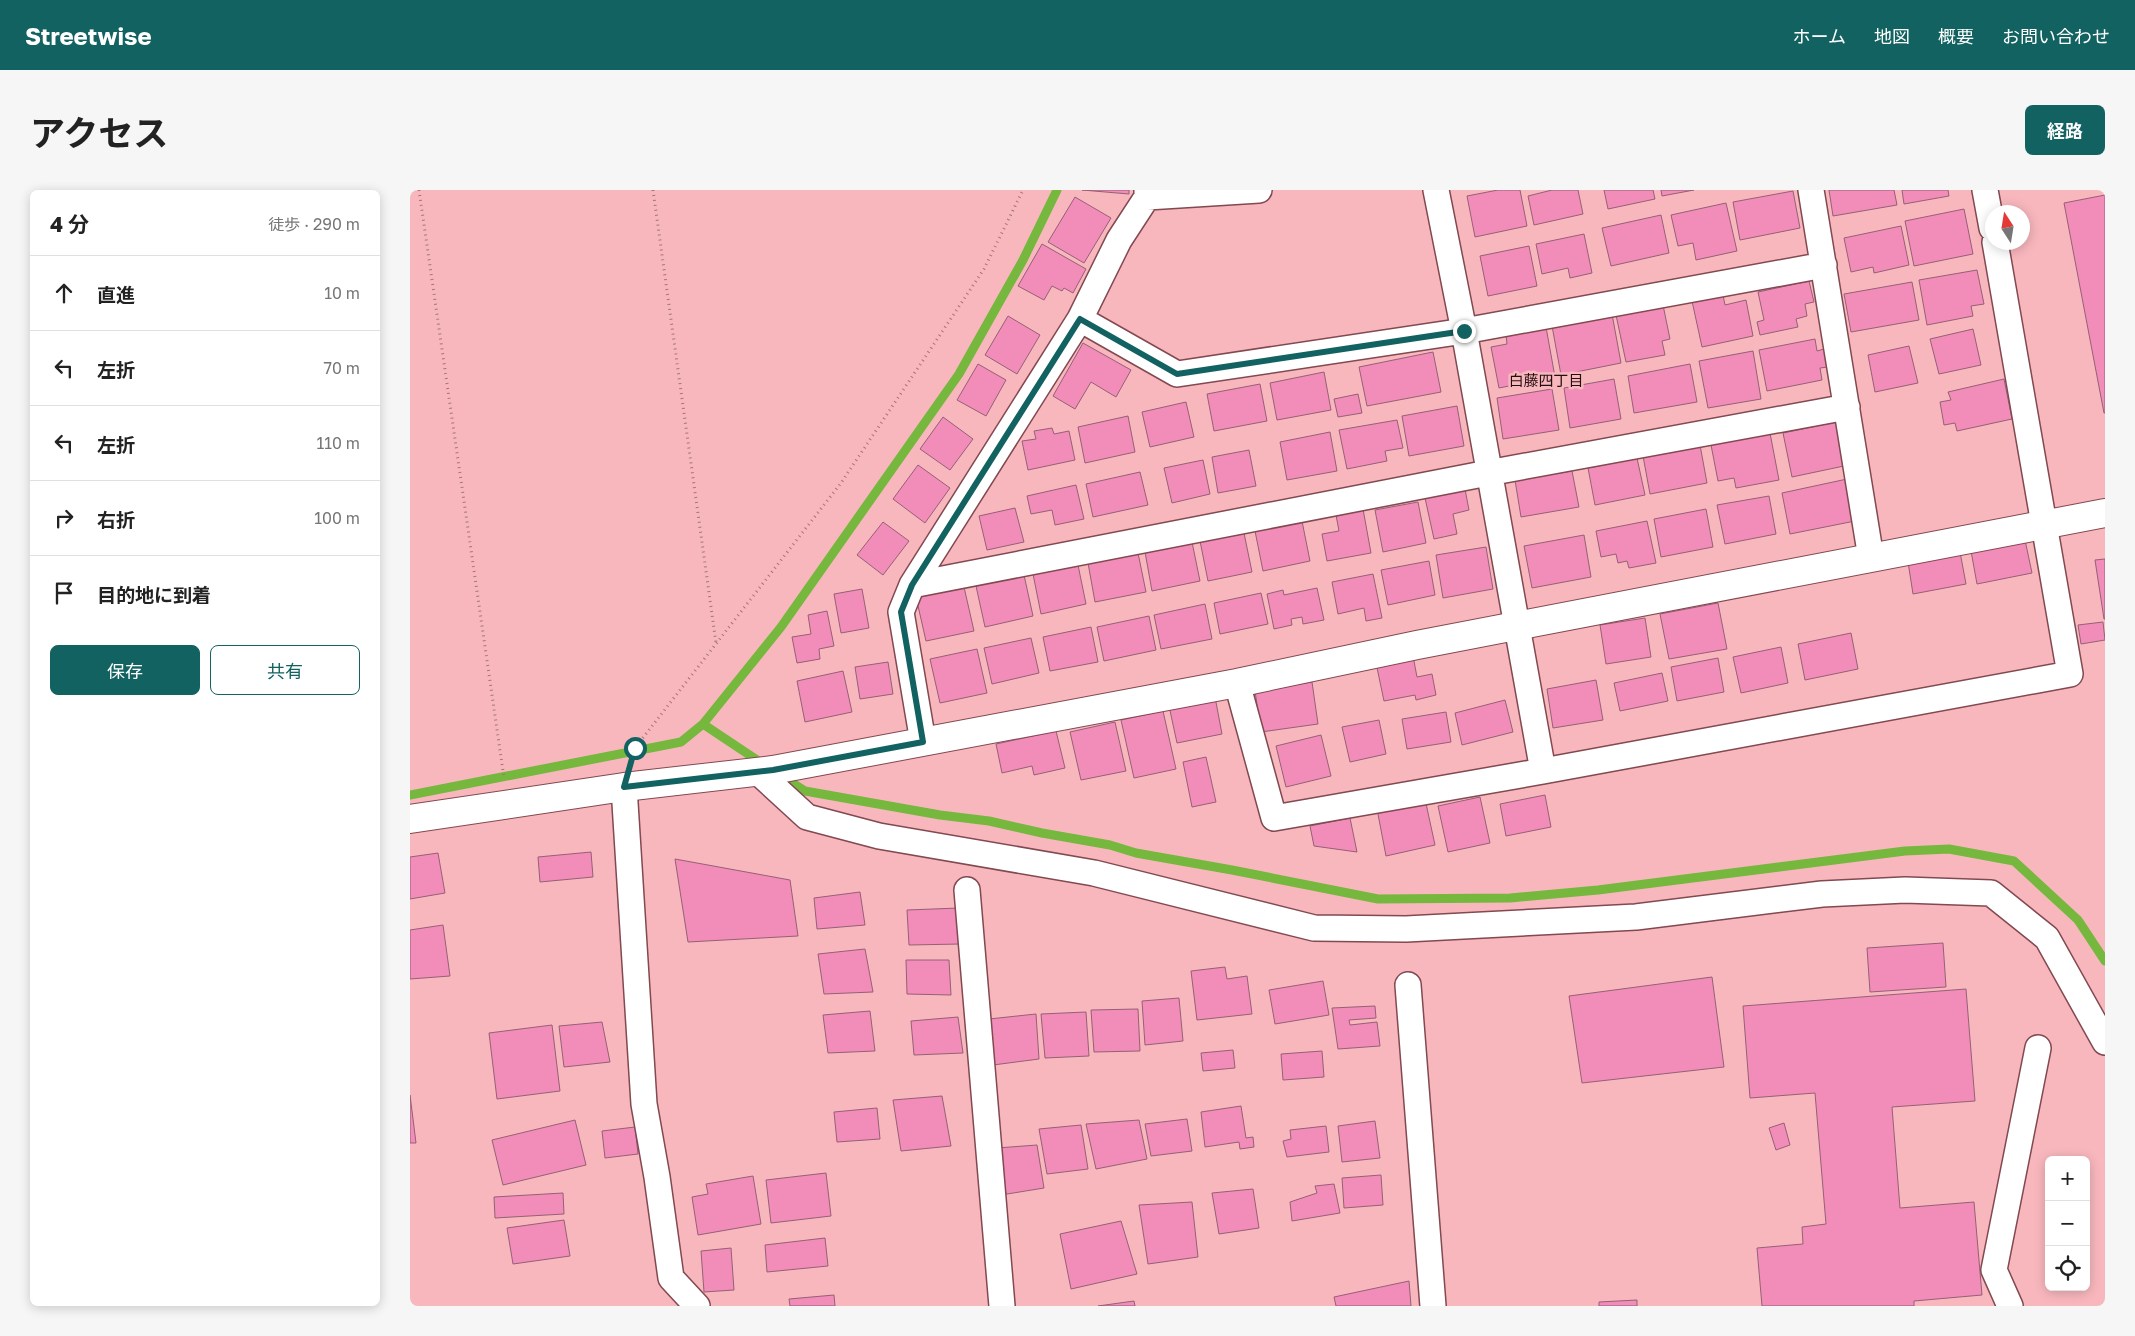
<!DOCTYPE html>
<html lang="ja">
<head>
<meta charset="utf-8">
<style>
	:root { --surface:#fff; --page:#f6f6f6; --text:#222; --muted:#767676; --line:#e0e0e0; --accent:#126261 }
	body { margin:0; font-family:"Golos Text","Noto Sans JP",sans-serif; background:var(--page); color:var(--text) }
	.controls { position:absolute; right:15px; bottom:15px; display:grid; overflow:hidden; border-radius:8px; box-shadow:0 2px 12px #0003 }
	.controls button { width:45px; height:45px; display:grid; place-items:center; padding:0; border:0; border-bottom:1px solid var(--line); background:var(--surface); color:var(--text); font:25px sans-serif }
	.compass { position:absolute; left:1575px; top:15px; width:45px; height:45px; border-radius:50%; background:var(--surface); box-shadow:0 2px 12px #0003; rotate:348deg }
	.stop { position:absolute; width:15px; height:15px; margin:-11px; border:4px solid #126261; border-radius:50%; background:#fff }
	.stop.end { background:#126261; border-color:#fff; box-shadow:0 1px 5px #0008 }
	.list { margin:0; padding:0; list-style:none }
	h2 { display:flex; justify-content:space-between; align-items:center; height:65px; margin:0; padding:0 20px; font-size:21px }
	h2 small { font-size:16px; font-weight:400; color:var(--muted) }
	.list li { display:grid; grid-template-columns:32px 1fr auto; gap:15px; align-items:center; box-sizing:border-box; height:75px; padding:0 20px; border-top:1px solid var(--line) }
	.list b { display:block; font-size:19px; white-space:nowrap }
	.list em { font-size:16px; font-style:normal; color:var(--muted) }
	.actions { display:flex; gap:10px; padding:15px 20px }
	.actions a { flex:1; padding:11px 0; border:1px solid var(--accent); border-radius:8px; text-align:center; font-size:18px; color:var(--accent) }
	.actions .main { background:var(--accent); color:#fff }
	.icon { flex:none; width:28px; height:28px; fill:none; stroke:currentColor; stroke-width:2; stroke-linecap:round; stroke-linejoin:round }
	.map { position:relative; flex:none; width:1695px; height:1116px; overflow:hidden; border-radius:8px }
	header { display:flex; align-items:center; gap:30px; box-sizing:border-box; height:70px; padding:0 25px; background:var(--accent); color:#fff }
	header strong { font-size:24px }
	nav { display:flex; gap:28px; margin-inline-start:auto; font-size:18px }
	.intro { display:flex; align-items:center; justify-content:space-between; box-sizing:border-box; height:120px; padding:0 30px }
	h1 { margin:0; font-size:35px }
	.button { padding:12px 22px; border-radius:8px; background:var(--accent); color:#fff; font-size:18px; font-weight:700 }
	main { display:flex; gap:30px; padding:0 30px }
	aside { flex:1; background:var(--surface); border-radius:8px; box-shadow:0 2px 12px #0003 }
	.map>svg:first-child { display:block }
</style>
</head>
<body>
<header>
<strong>Streetwise</strong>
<nav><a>ホーム</a><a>地図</a><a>概要</a><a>お問い合わせ</a></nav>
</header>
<div class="intro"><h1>アクセス</h1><a class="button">経路</a></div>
<main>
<aside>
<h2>4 分<small>徒歩 · 290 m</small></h2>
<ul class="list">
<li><svg class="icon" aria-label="ahead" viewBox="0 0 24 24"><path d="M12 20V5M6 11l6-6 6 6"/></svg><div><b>直進</b></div><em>10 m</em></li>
<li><svg class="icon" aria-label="left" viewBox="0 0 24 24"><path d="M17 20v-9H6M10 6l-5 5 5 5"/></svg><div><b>左折</b></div><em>70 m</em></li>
<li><svg class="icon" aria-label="left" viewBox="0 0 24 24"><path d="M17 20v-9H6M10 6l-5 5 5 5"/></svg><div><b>左折</b></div><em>110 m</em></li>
<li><svg class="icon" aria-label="right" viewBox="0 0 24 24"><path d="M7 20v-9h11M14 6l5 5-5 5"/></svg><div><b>右折</b></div><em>100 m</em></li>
<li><svg class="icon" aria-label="arrive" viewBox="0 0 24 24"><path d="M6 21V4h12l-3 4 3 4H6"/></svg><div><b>目的地に到着</b></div></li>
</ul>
<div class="actions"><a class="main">保存</a><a>共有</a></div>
</aside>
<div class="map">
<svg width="1695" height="1116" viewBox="0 0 1695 1116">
	<rect width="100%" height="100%" fill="#f8b7bd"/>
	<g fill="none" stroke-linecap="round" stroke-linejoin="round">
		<!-- stream -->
		<path stroke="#76b73d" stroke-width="9" d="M353,574L293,534L371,437L549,184L613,70L647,0
			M370,585L395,601L530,625L579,631L632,643L700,655L726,663L822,680L968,709L1100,708L1188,700L1495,661L1539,659L1604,671L1668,730L1695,771
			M0,605L271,552L293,534"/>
	</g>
	<!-- building -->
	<path fill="#f28cb8" stroke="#956076" d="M672,0H719V4Z
		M1088,0H1110L1117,36L1065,47L1057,6Z
		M1142,0H1168L1173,24L1124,35L1118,6Z
		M1194,0H1243L1245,9L1198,19Z
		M1251,0H1284L1252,6Z
		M1419,0H1484L1487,15L1423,26Z
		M1492,0H1538L1539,6L1494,14Z
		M1383,1L1390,38L1330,50L1323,12Z
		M1695,5V223H1694L1654,13Z
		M665,7L701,28L674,73L638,52Z
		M1316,13L1327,61L1286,70L1283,53L1268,56L1261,25Z
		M1554,19L1563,64L1504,76L1495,31Z
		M1251,25L1259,63L1201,76L1192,38Z
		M1491,36L1499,75L1464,83L1463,77L1441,82L1434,48Z
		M1174,44L1182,83L1160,88L1158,78L1132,84L1126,54Z
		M632,54L676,79L663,103L654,98L652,101L642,96L634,110L608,96Z
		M1119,56L1127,96L1078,106L1070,66Z
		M1567,80L1574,114L1561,116L1563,126L1517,135L1509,90Z
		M1399,91L1404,112L1395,114L1397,126L1386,129L1388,137L1350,145L1347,132L1354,130L1348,102Z
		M1502,92L1509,130L1441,142L1434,104Z
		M1313,105L1315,115L1336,110L1343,146L1292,157L1282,111Z
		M1253,115L1260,149L1252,151L1255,165L1216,172L1206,125Z
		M1202,124L1211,173L1151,185L1142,136Z
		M598,126L630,145L607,184L575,165Z
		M1136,137L1145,187L1089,198L1081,157L1097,154L1096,145Z
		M1563,139L1571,175L1529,184L1520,149Z
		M1405,149L1407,161L1414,159L1418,177L1410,178L1412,190L1357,201L1349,160Z
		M673,153L721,180L706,207L681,192L665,219L643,206Z
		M1499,156L1508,193L1465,202L1458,165Z
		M1343,161L1351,209L1298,218L1289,171Z
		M1023,162L1031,202L957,216L949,177Z
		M568,174L596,190L576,226L547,210Z
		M1280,174L1287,212L1224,223L1218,186Z
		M914,182L921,220L867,230L860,193Z
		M1204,189L1211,229L1160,238L1154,198Z
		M1594,189L1602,229L1547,241L1545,233L1534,235L1530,212L1541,210L1538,202Z
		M850,194L857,231L804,241L797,204Z
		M1142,199L1149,240L1093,249L1087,208Z
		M948,204L952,223L928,227L924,209Z
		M776,212L784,247L740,257L732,222Z
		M1047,216L1054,256L999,266L992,226Z
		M718,226L725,262L675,273L668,237Z
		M533,227L563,249L540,280L510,259Z
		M987,230L993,258L975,261L977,271L937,279L929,240Z
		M1426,232L1434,276L1382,287L1373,243Z
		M642,238L644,244L659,241L665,270L618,280L612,251L626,249L624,241Z
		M920,242L927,281L877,290L870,252Z
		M1360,243L1369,290L1326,298L1324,288L1308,291L1301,255Z
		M1290,255L1297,293L1240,304L1233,266Z
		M839,260L846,296L808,303L802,267Z
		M1227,268L1235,305L1185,315L1178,278Z
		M793,270L800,304L762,313L754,278Z
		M508,275L540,298L515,333L483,309Z
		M1162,281L1169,317L1111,327L1105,290Z
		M730,282L738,315L683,327L676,294Z
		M1437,289L1445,331L1380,344L1372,303Z
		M666,295L674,329L645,335L642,320L621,324L617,306Z
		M1055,299L1059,320L1043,324L1047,344L1024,349L1015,308Z
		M1359,306L1366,344L1315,354L1307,315Z
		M1008,312L1016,353L973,362L965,320Z
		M605,318L614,352L577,360L569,326Z
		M953,319L961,363L917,371L912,344L929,341L926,325Z
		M1296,319L1303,357L1251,367L1244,329Z
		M892,331L900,371L853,381L845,341Z
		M1237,331L1246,373L1219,378L1217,371L1208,373L1206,364L1191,367L1186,341Z
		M473,332L499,351L473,385L447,365Z
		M834,343L842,382L798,391L790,351Z
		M1174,345L1181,387L1122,398L1114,356Z
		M1615,350L1622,383L1567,394L1561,361Z
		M782,352L790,391L742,401L735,362Z
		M1076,357L1083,399L1033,408L1026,365Z
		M1550,362L1556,394L1503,404L1498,372Z
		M728,363L736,402L685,412L678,373Z
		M1695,369V429H1694L1685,370Z
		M1019,371L1025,405L978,415L971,380Z
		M668,375L676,414L631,424L623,384Z
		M963,384L972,428L956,431L954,418L928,424L922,392Z
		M614,385L623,426L575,437L566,396Z
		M554,397L564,441L516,451L506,407Z
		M907,398L914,430L893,434L892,427L881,429L882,435L864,439L857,404L873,400L874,405Z
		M452,399L459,438L431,443L424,404Z
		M851,403L858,434L810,444L804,413Z
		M1308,413L1317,459L1259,469L1250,424Z
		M795,414L802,449L751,459L744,425Z
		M417,421L424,456L409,459L410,469L387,473L382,447L401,444L398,425Z
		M739,426L746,460L694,471L687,437Z
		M1235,428L1241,467L1196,474L1190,435Z
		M1693,432L1695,450L1671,454L1668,435Z
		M681,437L688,472L640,481L633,447Z
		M1441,443L1448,479L1395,490L1388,454Z
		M621,448L629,483L582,494L574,458Z
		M1371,457L1378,493L1331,503L1323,467Z
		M567,459L577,503L530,513L520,469Z
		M1003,466L1007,487L1022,484L1026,505L1006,510L1005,505L974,511L966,473Z
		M1308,468L1314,502L1267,511L1261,477Z
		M478,472L483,504L450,509L445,477Z
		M433,481L442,522L395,532L387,491Z
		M1252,483L1258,511L1210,521L1204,493Z
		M1186,490L1193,530L1143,538L1137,499Z
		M902,492L908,534L851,542L845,501Z
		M805,507L812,544L767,553L759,516Z
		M1095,510L1103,542L1052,555L1045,523Z
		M753,521L766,579L724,588L711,530Z
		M1036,522L1041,552L997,559L992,529Z
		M969,530L976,564L940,572L932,537Z
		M705,532L716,581L671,590L660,542Z
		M646,541L655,578L624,585L622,576L592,583L586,554Z
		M911,545L921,586L876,597L866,556Z
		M796,567L806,612L782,617L773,572Z
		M1135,605L1141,637L1096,646L1090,614Z
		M1070,607L1080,653L1038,662L1028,616Z
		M1015,609L1025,655L976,666L967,619Z
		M940,628L947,662L904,656L900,636Z
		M181,662L183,687L130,692L128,667Z
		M28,663L35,703L0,709V667Z
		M265,669L380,690L388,746L278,752Z
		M450,702L455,735L407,739L404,708Z
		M549,718L551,754L499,755L497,720Z
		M33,735L40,786L0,789V740Z
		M1533,753L1536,797L1460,802L1457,758Z
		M455,759L463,802L414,804L408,764Z
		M496,770H539L541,805L497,804Z
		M815,777L817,789L837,786L842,824L787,830L781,781Z
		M1302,787L1314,877L1172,893L1159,806Z
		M913,791L919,825L865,834L859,800Z
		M1556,799L1565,911L1482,917L1490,1018L1564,1012L1572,1105L1504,1111V1116H1352L1347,1058L1393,1054L1392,1037L1416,1034L1405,903L1340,908L1333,816Z
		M769,808L773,851L735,855L732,811Z
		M965,816L966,828L939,830L940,835L967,832L970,856L928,859L922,818Z
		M728,819L730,861L684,862L681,820Z
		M460,821L465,861L418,863L413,825Z
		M676,822L679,866L635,868L631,824Z
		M626,824L629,869L583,875L579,829Z
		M548,827L553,863L504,865L501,831Z
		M192,832L200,872L154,877L149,836Z
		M142,835L150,901L87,909L79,843Z
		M823,860L825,878L793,881L791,863Z
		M912,861L914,887L873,890L871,864Z
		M0,905L6,953H0Z
		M532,906L541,956L491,961L483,910Z
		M831,916L836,948L843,947L844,957L830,959L829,952L795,957L791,922Z
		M467,918L470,949L427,952L424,922Z
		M777,929L782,961L741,966L735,934Z
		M165,930L176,975L93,995L82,950Z
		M729,930L737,969L686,979L676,934Z
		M965,931L970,968L932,972L928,936Z
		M1374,933L1380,955L1366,960L1359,938Z
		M671,935L678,979L637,984L629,939Z
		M916,936L919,962L877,967L873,951L881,949L880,940Z
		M225,937L228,964L195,968L192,941Z
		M627,955L634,998L591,1005L587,958Z
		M416,983L421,1026L361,1033L356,990Z
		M971,985L973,1015L934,1018L932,988Z
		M343,986L351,1034L288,1045L282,1007L298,1004L296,994Z
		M924,994L930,1023L882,1031L880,1012L907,1003L905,996Z
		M843,999L849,1038L809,1044L802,1003Z
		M153,1003L154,1024L85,1028L84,1007Z
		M782,1012L788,1067L738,1074L729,1015Z
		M154,1030L160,1066L103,1074L97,1038Z
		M711,1031L727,1084L661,1099L650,1044Z
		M415,1048L418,1076L357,1082L355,1055Z
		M321,1058L324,1100L294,1102L291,1061Z
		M999,1091L1001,1116H926L924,1107Z
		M424,1105L425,1116H380L379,1109Z
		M1227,1110V1116H1189V1112Z
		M724,1111L725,1116H688Z"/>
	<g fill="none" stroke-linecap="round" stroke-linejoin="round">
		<!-- street casing -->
		<g stroke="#814950" stroke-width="28">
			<path id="street" d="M1026,0L1054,141L1133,581
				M1401,0L1461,368
				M1575,0L1582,38
				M737,7L849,0
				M670,129L767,184L1054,141L1414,75
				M502,395L1078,283L1437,217
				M827,493L864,628L1133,581L1660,484L1585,52
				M513,552L491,422L502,395L670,129L709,50L737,7V0
				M348,582L397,627L469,646L684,683L904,738L996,739L1226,727L1412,704L1495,700L1581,703L1637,748L1695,852
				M214,597L234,914L247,987L261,1088L287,1116
				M557,700L592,1116
				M998,795L1023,1116
				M1600,1116L1584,1080L1628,858"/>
		</g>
		<!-- secondary casing -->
		<g stroke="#814950" stroke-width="30">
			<path id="secondary" d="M0,629L214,597L363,580L827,493L1007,455L1695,323"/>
		</g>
		<!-- path -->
		<path stroke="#a57479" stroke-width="3" stroke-dasharray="1 4" stroke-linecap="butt" d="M9,0L94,588
			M243,0L306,453
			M222,570L225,558L431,293L574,79L613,0"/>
		<!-- street -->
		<use href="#street" stroke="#fff" stroke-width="25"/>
		<!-- secondary -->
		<use href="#secondary" stroke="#fff" stroke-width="28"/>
	</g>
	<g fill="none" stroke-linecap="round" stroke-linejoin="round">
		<!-- route -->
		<path stroke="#126261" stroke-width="6" d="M225,558L214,597L363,580L513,552L491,422L502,395L670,129L767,184L1054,141"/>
	</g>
	<g text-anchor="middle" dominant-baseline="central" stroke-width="5" stroke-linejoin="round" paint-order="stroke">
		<!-- neighbourhood labels -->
		<g font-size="15" fill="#250e11" stroke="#f8b7bd">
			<text x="1136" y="190">白藤四丁目</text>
		</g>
	</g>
</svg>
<div class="controls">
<button>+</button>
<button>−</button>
<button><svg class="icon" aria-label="locate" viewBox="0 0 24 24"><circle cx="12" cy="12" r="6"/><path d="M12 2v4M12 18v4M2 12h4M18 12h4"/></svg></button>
</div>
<svg class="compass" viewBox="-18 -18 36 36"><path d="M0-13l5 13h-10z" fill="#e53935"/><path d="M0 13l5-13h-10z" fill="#767676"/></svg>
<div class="stop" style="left:225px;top:558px"></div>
<div class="stop end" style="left:1054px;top:141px"></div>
</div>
</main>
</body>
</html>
